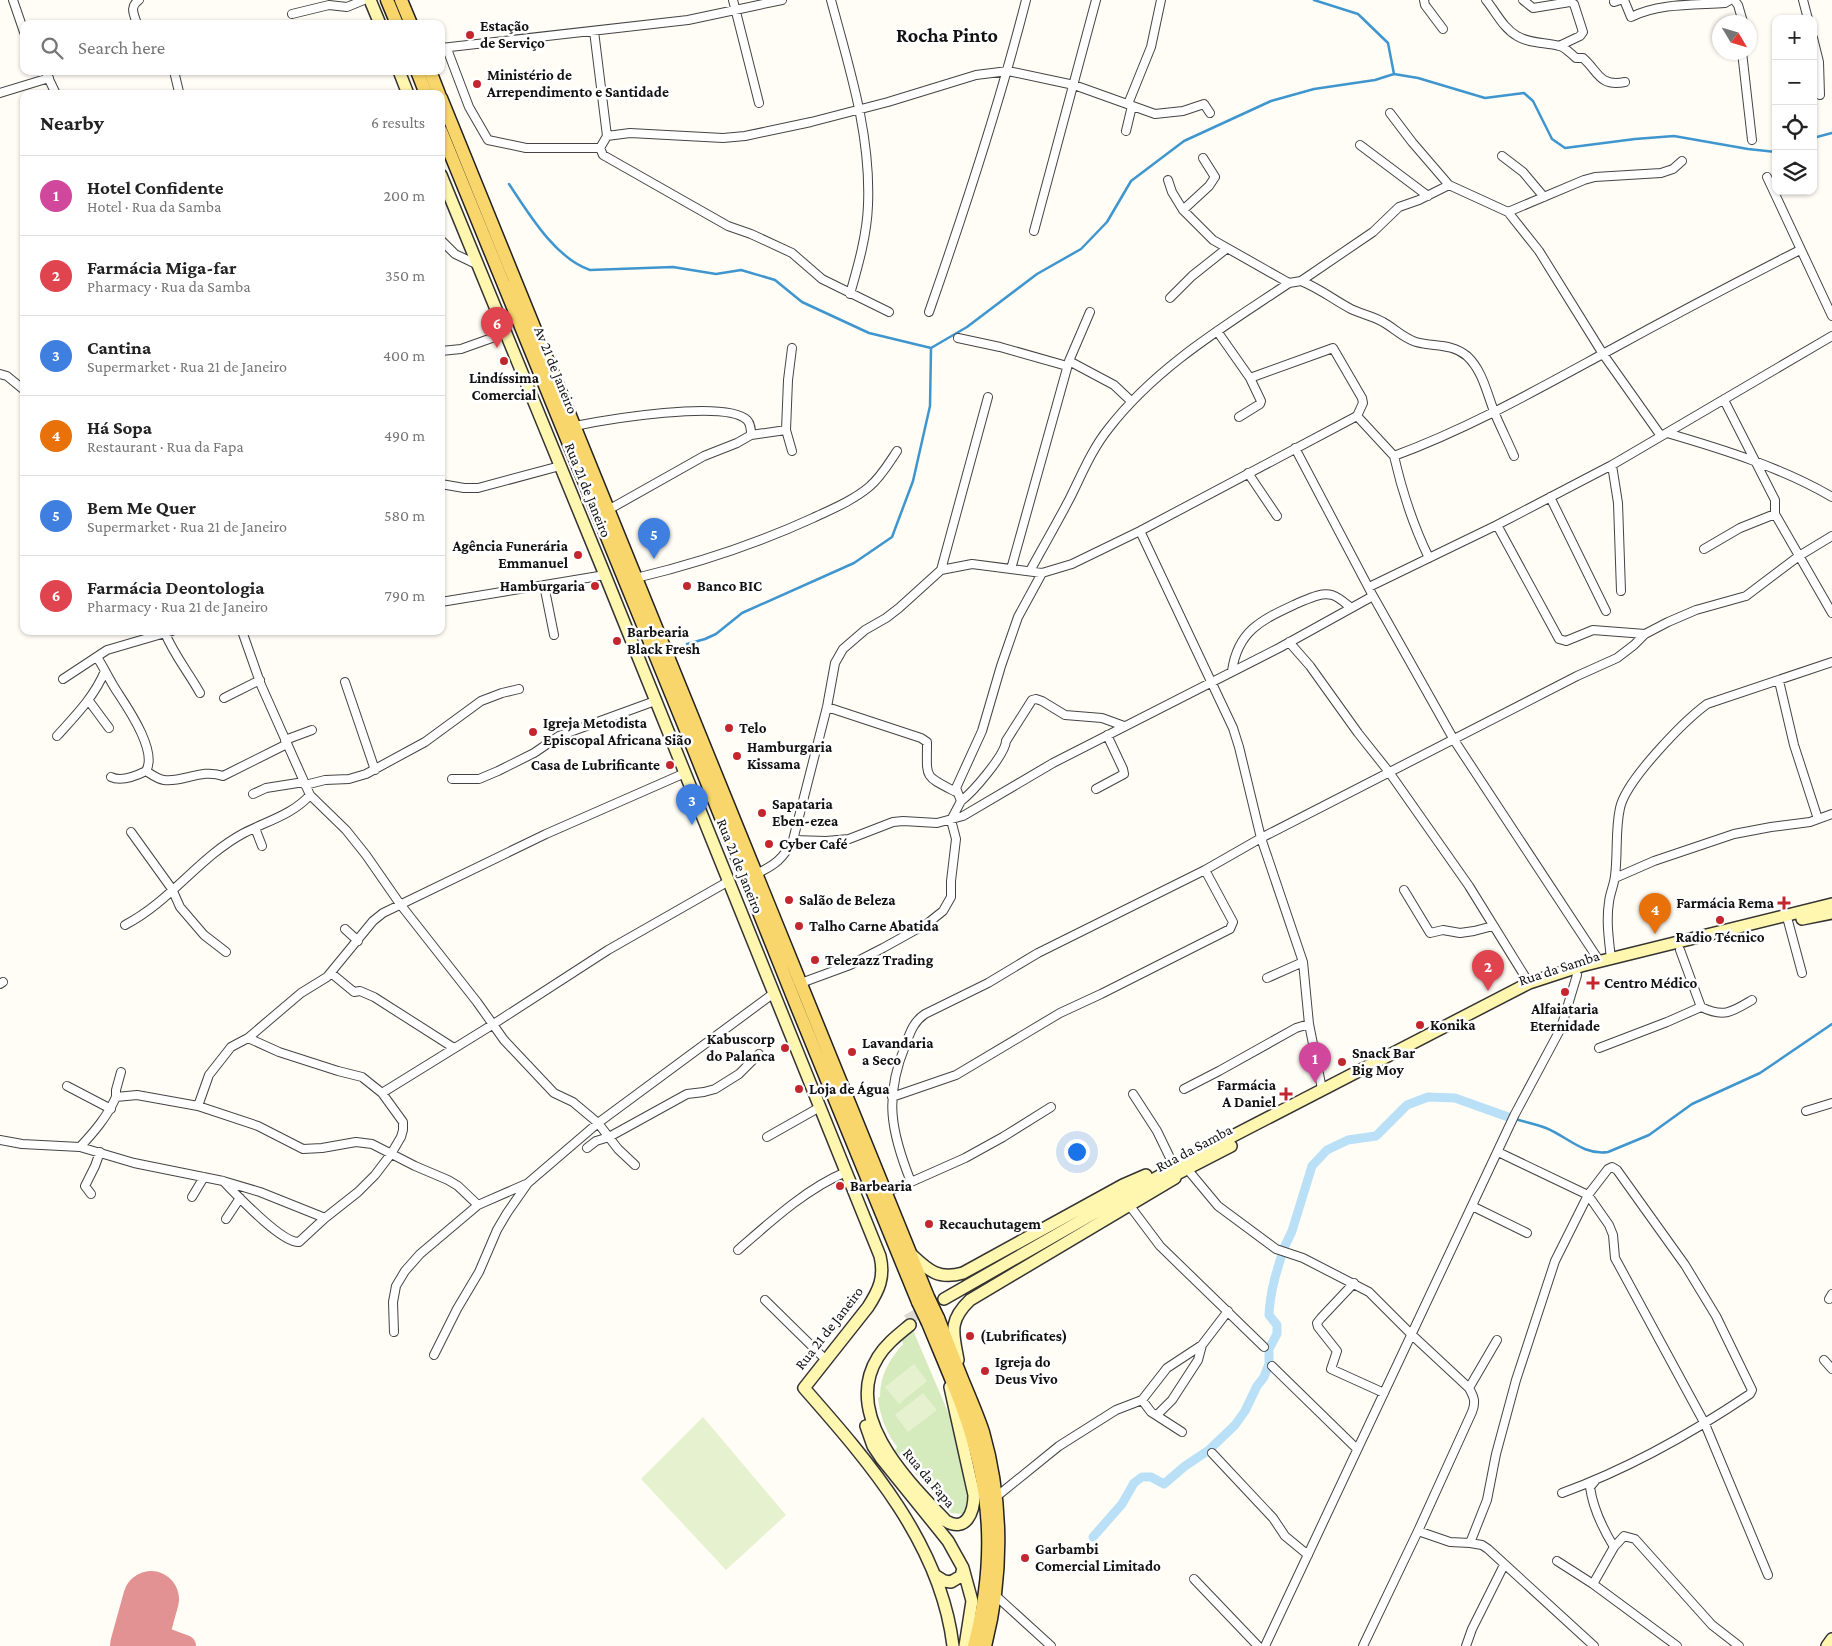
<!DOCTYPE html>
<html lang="en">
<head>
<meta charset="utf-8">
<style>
	:root { --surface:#fff; --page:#f2f2f2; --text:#222; --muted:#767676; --line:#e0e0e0; --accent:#d93025 }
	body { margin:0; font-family:"Crimson Pro",serif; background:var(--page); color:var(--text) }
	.controls { position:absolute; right:15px; top:15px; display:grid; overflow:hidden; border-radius:10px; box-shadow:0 1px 4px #0004 }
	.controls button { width:45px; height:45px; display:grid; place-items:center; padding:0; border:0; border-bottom:1px solid var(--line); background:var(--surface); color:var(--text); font:25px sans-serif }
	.compass { position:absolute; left:1712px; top:15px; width:45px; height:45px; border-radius:50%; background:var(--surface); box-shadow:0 1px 4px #0004; rotate:128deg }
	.you { position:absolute; left:1076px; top:1151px; width:18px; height:18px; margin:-12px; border:4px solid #fff; border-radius:50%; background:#1a73e8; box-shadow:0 0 0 8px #1a73e833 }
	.badge { display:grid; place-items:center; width:32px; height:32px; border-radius:50%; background:var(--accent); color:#fff; font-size:16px; font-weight:700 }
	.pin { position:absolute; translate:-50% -41px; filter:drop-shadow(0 1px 2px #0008) }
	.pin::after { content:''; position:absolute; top:26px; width:18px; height:15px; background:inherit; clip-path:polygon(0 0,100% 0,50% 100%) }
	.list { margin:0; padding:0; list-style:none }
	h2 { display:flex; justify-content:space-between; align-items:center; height:65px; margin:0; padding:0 20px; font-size:21px }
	h2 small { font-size:16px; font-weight:400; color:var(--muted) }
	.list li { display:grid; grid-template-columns:32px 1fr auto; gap:15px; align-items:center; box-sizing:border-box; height:80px; padding:0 20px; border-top:1px solid var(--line) }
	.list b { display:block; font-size:19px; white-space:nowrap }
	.list p { margin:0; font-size:16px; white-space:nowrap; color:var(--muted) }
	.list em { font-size:16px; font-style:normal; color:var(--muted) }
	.icon { flex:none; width:28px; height:28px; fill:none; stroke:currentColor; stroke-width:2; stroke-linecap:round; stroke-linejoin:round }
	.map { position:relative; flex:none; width:1832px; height:1646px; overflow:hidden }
	.search { position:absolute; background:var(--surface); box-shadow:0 1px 4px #0004; left:20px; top:20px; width:425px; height:55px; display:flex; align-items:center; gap:12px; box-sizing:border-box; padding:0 18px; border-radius:10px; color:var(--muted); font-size:19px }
	.panel { position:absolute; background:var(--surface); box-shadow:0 1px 4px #0004; left:20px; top:90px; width:425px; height:545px; border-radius:10px }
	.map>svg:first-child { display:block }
</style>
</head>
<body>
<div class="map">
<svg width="1832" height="1646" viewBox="0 0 1832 1646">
	<rect width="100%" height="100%" fill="#fffdf5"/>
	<!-- park -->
	<path fill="#d5ebbd" d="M912,1328L951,1419L968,1500L967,1509L963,1514L951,1513L946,1509L895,1450L897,1447C886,1432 880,1416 878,1398L880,1397C880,1375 889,1360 903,1344L902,1340L909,1334Z"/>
	<!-- pitch -->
	<path fill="#e6f2cf" d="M914,1364L927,1381L899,1404L885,1387Z
		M923,1393L937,1410L908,1432L895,1415Z
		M703,1417L786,1515L726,1570L641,1479Z"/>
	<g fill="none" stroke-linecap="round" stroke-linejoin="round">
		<!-- stream -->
		<path stroke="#3f96cf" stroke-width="2.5" d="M1314,0L1358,14L1388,43L1394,74
			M1813,138L1832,133
			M509,184C529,214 555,258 590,270L673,267L716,274L741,270L775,280L802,302L869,333L931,348L967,327L1037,274L1081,249L1107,222L1131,181L1184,141L1271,101L1314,89L1375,80L1394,74L1418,78L1485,98L1524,93L1533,101L1552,139L1565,148L1635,139L1674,136L1748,149L1776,152
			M687,644L705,639L716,634L742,613L854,563L892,537L913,481L930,406L931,348
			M1515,1119C1525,1122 1536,1124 1546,1128C1566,1136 1584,1156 1608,1152L1649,1135L1692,1104L1760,1073L1832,1024"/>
		<!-- canal -->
		<path stroke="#b9e0f7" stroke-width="9" d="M1284,1248L1292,1231L1312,1166L1327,1150L1348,1140L1376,1136L1407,1105L1428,1097L1455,1098L1511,1118
			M1093,1537L1122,1504L1134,1483L1142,1477H1151L1164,1484L1185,1466L1209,1450L1235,1425L1245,1411L1257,1386L1264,1377L1269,1364V1349L1277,1334V1325L1269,1315C1270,1292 1276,1273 1283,1251"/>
		<!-- taxiway -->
		<path stroke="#e29292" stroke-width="22" d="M142,1630L185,1646"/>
		<!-- runway -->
		<path stroke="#e29292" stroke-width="56" d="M138,1646L151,1599"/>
		<!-- secondary-tunnel -->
		<path stroke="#dbdad3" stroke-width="11" stroke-dasharray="11 5.5" stroke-linecap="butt" d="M907,1320L929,1307"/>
		<!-- street casing -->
		<g stroke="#444" stroke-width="10">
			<path id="street" d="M13,0L24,32
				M733,0L759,103
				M831,0C849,67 871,134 868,205C867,235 858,266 850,294
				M1424,0L1425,5L1443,29
				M1486,0C1496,12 1503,28 1517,36C1530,44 1546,42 1560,46C1566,48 1571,54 1576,58H1583C1599,72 1599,87 1625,82
				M1523,0L1533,8L1570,2L1574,4L1583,32L1580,36L1559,46
				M1624,0L1631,17C1659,3 1694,5 1725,3L1730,0
				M1734,0L1738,5L1743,22
				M1803,0L1808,19
				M1614,2L1620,0
				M292,14L329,5L347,7L364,0
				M137,24C134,14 129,7 139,0
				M594,31L607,136
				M1813,38L1819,62L1820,95
				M441,48L688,20L782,0
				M447,49L469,107L488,140L526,148H600L607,136L630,133L723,138L745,136L811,122L888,102L976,75L1008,71L1074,85L1155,114L1183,111L1204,104L1210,113
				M1742,52L1752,140
				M45,71L56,94
				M174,71L179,92
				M0,93L49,78
				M1128,104L1151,47L1161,0
				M1390,113L1412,142L1449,185L1508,212L1539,251L1603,354L1661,436
				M1126,131L1132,106
				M1360,145L1428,196
				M600,148L603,155L728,226L751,234L792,253L822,279L889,312
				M1502,156L1523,172L1544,197
				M1767,177L1832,316
				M1168,180L1172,192L1183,210L1213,240L1289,283
				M1183,210L1209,186L1215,177L1203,158
				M1508,212L1584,180L1595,177L1661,173L1673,169L1682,161
				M1034,231L1096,0
				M441,240L455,254L478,265
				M1301,281C1319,288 1334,300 1351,309C1361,314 1373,316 1383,322C1394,328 1403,338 1416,342C1434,347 1451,343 1467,356C1483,371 1487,394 1495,414C1501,428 1508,442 1514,456
				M1170,298L1192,276L1226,249
				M929,312C965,209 999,106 1026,0
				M1217,331L1250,378L1261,401L1260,404L1239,417
				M958,338L1000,347L1067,366
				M441,351L461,349L506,333
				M1069,361L1114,385L1131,401
				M0,374L7,376L24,390
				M1250,378L1333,348L1362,398L1363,403L1357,416
				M1724,400L1775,500V514L1832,613
				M575,426C604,420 726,399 747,420C751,424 751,430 751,435L786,430
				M1667,433C1722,449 1783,468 1832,497
				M1295,448L1373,596L1454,740L1600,962
				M792,451L786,430L788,380L792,348
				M1394,456C1402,491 1413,525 1429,558
				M1612,465L1618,503L1621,591
				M1248,473L1277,516
				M441,484L464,488H478L560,466
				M1550,497L1606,611
				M608,510L704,456L737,443L751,435
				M1497,525L1559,639L1566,641L1593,630L1645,634
				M1140,531L1233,728L1239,747L1261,838L1303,962L1309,1024L1322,1089
				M1704,549L1740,528L1775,514
				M1011,569L1069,361L1090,312
				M941,570L988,397
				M1030,571C1043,547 1057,523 1070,498C1082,474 1092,449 1109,428C1157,366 1225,326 1289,283L1301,281L1373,232L1399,207L1419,200L1449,185
				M636,578C699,563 754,545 813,518C832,509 852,501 869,487C881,477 889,463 897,451
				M544,585L554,635
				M1369,587L1497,525L1612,465L1832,336
				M441,602L605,575
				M242,631L261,685L310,795L346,830L366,855L400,904L477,1002L504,1040L554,1093L573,1102L598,1123L618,1149L635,1165
				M165,633C174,655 189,673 200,693
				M1289,642L1310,666L1358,733L1389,772L1469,886L1529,983
				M97,657C104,668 109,679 116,690C127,707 158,751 146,771C136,776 121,782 111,777
				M1232,671C1238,629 1264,619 1298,603C1308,599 1321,592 1332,595C1339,597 1345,603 1351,608
				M63,679L107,650L172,631
				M1779,681L1794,745L1818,819
				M345,682L375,770
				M224,698L260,680
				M89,701L109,728
				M827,707L921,738L927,742C927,779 923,775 956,792
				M57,736C76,715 94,697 105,671
				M285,740L312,730
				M146,771C151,774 157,779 164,780C182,783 202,768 223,776L287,744
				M452,779H479L498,771L534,753L559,736L655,701
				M305,785L325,780L349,779L366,774L425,742L481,701L502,693L519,689
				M1096,789L1124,774L1123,769L1107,735
				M253,794L266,788L304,782
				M961,801C973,792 1005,755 1006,741L1032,700L1036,699L1042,701L1065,715L1102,718L1124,726
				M255,828L262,846
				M131,832L172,889L180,907L204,935L226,952
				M793,840L826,841L849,839L893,822L903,821L937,823L963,816L1053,763L1279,648L1373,596
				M756,874C775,865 783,859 793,840L827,707L835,663L843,649L865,630L886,618L899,608L941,570L972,564L1042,573L1072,564L1140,531L1357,416L1394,456C1470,428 1540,388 1612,349C1674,315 1737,282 1800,250
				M1615,878L1654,861L1734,834L1771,827L1810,822L1832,814
				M1404,890L1430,933L1443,930L1460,933L1474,931L1493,926
				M1788,921L1802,973
				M125,925C170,902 199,857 244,833C267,821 292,815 310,795
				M345,929L358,941
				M1680,950L1701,1007
				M1611,959C1609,940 1606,921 1609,902C1610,893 1614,885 1615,876C1618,853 1615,831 1620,808C1626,780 1684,721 1707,704L1832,662
				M331,973L354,992L360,991L374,997L454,1048
				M1267,978L1303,962
				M801,983L850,965L883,948L928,923L943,911L951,897V881L956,839L951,820L961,801L956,788L982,731L1001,666L1018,617L1042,573
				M0,984L3,982
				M1599,1048L1667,1022L1701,1007C1724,1018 1732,1012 1752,1000
				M67,1086L111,1109
				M1184,1089L1219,1071L1296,1028L1309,1024
				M382,1093L492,1025L608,950L729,881
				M1133,1094L1157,1131L1173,1164
				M116,1097V1090L121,1072
				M892,1097L956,1075L1060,1013L1101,994L1230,929L1233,922L1205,870
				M198,1106L209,1075L231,1047L248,1038L301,993L327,977L373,921L383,913L546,834L685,773
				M1806,1111L1832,1103
				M767,1137L820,1107
				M0,1140L22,1144L80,1147C94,1132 107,1117 116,1097L137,1095L198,1106L258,1126L303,1149L322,1148L356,1142L372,1144L415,1166L448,1180L458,1186L478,1205
				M80,1147L134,1163L223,1181L260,1192L325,1218
				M587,1148L596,1141L609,1137L687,1094L704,1092L715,1089L739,1074L759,1054
				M1498,1152L1588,1195L1609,1225L1613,1235L1615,1258L1705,1424L1768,1575
				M1188,1170L1218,1206L1276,1249L1303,1258L1369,1292L1411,1334L1469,1388C1474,1397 1476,1402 1472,1412L1418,1531L1363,1646
				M223,1181C236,1194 281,1243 299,1242L325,1218L358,1192L375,1175L391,1154L401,1137L403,1130V1122L382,1093L362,1077L338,1071L279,1052L248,1038
				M911,1182L965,1158L1003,1137L1051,1107
				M886,1192L911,1182C891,1132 884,1098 905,1046C910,1033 913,1022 925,1014L988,983L1038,953L1205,870L1261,838L1577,676L1617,658L1634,645L1645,634L1668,622L1696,610L1746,596L1799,556L1832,536
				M91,1194L85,1186L95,1166L100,1152
				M192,1197L204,1177
				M1130,1206L1160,1246L1264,1347
				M1472,1206L1527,1233
				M226,1219L240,1198
				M738,1250C770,1222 807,1188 846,1172
				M1354,1283L1321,1318L1317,1323L1318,1327L1337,1351L1331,1369L1384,1393
				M1829,1299L1832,1294
				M765,1300L826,1360
				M394,1332L393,1302L396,1286L405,1271L420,1254L478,1205L526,1184
				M434,1355L457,1309L479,1272L497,1230L507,1213L528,1183L598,1123L774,993
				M1824,1360L1832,1369
				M1272,1366L1357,1449
				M1469,1388L1497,1340
				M1142,1400L1151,1412L1182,1432
				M1157,1415L1172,1400L1198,1360L1202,1345L1228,1311
				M1212,1453L1273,1518L1285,1536L1308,1555
				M996,1497L1059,1446L1116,1410L1142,1400L1167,1368L1202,1345
				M1418,1531L1450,1542L1470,1543L1487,1500L1496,1454L1516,1380L1555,1261L1588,1195L1608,1169L1612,1167L1617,1170L1685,1265L1716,1316L1752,1390L1750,1394C1692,1433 1628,1469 1562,1493
				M1470,1543L1482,1545L1488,1549L1594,1646
				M1614,1547L1624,1536L1635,1539L1712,1625L1739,1646
				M1557,1561L1593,1584L1677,1646
				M1194,1579L1258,1646
				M1593,1584L1614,1547C1603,1529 1593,1509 1590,1487L1595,1481
				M995,1595L1051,1646
				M1265,1646L1515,1114L1561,1028L1577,975
				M1466,1646L1472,1629L1504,1565"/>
		</g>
		<!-- secondary casing -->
		<g stroke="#333" stroke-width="14">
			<path id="secondary" d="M370,0L380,24
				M399,71L408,94
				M441,175L605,575L880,1256C885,1277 879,1290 868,1307L804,1388C869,1462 941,1544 953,1646
				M1802,919L1832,913
				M1167,1179L1231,1146
				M912,1255C929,1271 939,1280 963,1273L1123,1185L1146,1175
				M944,1299L1196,1155L1529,983L1581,966L1832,904
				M910,1325C898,1335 886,1344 878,1357C841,1416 909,1482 946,1521C966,1533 974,1512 974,1495L950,1387
				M958,1360C953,1333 948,1321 970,1300L1175,1178
				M866,1426L873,1446L881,1458L948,1541L963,1568L972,1601L965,1646
				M936,1576L944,1581L951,1582L961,1576L963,1568
				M1827,1646L1832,1639"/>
		</g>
		<!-- primary casing -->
		<g stroke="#222" stroke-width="15">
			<path id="primary" d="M387,0L397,24
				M401,0L411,24
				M417,71L426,94
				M430,71L439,94
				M441,98L928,1297
				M441,131L688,735L795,1002L918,1302
				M938,1318C946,1339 954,1359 962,1379C969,1396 977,1414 983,1432C1003,1502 1003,1576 985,1646
				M928,1323C939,1350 951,1377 961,1404C992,1488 997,1560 974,1646"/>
		</g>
		<!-- street -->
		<use href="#street" stroke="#fff" stroke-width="8"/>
		<!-- secondary -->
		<use href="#secondary" stroke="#fff6b0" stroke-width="11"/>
		<!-- primary -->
		<use href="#primary" stroke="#f9d66b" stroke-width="12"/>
		<!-- primary-bridge casing -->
		<g stroke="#222" stroke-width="15" stroke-linecap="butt">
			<path id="primary-bridge" d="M928,1297L938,1318
				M918,1302L928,1323"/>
		</g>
		<!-- primary-bridge -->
		<use href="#primary-bridge" stroke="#f9d66b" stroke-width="12"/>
	</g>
	<!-- markers -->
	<g fill="#c4262e" stroke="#fff" stroke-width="2">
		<circle cx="470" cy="35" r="5"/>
		<circle cx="477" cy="84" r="5"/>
		<circle cx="504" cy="361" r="5"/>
		<circle cx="578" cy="555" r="5"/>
		<circle cx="595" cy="586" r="5"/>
		<circle cx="687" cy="586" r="5"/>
		<circle cx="617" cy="641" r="5"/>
		<circle cx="729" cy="728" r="5"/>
		<circle cx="533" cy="732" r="5"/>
		<circle cx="737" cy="756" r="5"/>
		<circle cx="670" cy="765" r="5"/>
		<circle cx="762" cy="813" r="5"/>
		<circle cx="769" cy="844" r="5"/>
		<circle cx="789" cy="900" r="5"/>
		<path d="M1781.5 895.5h5v5h5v5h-5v5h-5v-5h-5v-5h5z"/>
		<circle cx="1720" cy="920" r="5"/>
		<circle cx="799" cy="926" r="5"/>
		<circle cx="815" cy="960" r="5"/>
		<path d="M1590.5 975.5h5v5h5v5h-5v5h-5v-5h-5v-5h5z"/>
		<circle cx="1565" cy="992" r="5"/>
		<circle cx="1420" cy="1025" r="5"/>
		<circle cx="785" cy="1048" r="5"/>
		<circle cx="852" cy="1052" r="5"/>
		<circle cx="1342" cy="1062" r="5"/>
		<circle cx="799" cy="1089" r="5"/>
		<path d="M1283.5 1086.5h5v5h5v5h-5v5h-5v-5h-5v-5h5z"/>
		<circle cx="840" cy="1186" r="5"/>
		<circle cx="929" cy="1224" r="5"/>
		<circle cx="970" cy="1336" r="5"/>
		<circle cx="985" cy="1371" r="5"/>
		<circle cx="1025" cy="1558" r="5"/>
	</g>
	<g text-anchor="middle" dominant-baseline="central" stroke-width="5" stroke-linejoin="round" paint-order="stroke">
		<!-- poi labels -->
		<g font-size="15" font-weight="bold" fill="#111" stroke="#fff" text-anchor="start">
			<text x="480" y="26">Estação<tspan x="480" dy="17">de Serviço</tspan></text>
			<text x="487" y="75">Ministério de<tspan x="487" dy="17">Arrependimento e Santidade</tspan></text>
			<text x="504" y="378" text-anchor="middle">Lindíssima<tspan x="504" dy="17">Comercial</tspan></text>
			<text x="568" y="546" text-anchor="end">Agência Funerária<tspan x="568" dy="17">Emmanuel</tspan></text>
			<text x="585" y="586" text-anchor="end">Hamburgaria</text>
			<text x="697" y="586">Banco BIC</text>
			<text x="627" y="632">Barbearia<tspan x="627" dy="17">Black Fresh</tspan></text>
			<text x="543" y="723">Igreja Metodista<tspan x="543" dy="17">Episcopal Africana Sião</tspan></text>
			<text x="739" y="728">Telo</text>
			<text x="747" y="747">Hamburgaria<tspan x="747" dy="17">Kissama</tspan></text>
			<text x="660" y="765" text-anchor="end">Casa de Lubrificante</text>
			<text x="772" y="804">Sapataria<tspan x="772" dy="17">Eben-ezea</tspan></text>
			<text x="779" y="844">Cyber Café</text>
			<text x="799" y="900">Salão de Beleza</text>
			<text x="1774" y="903" text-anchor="end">Farmácia Rema</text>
			<text x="809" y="926">Talho Carne Abatida</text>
			<text x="1720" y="937" text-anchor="middle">Radio Técnico</text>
			<text x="825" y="960">Telezazz Trading</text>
			<text x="1604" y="983">Centro Médico</text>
			<text x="1565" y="1009" text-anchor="middle">Alfaiataria<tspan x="1565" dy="17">Eternidade</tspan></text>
			<text x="1430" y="1025">Konika</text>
			<text x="775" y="1039" text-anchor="end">Kabuscorp<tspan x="775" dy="17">do Palanca</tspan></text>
			<text x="862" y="1043">Lavandaria<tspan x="862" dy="17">a Seco</tspan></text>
			<text x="1352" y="1053">Snack Bar<tspan x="1352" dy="17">Big Moy</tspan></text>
			<text x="1276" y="1085" text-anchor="end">Farmácia<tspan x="1276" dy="17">A Daniel</tspan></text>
			<text x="809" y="1089">Loja de Água</text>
			<text x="850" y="1186">Barbearia</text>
			<text x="939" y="1224">Recauchutagem</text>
			<text x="980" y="1336">(Lubrificates)</text>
			<text x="995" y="1362">Igreja do<tspan x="995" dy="17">Deus Vivo</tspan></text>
			<text x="1035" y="1549">Garbambi<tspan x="1035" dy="17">Comercial Limitado</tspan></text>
		</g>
		<!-- street labels -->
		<g font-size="15" fill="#111" stroke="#fff">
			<text transform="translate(556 370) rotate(68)">Av 21 de Janeiro</text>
			<text transform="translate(588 490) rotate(68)">Rua 21 de Janeiro</text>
			<text transform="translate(740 866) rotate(68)">Rua 21 de Janeiro</text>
			<text transform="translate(1559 968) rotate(-18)">Rua da Samba</text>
			<text transform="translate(1194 1148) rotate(-28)">Rua da Samba</text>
			<text transform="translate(829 1328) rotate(-52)">Rua 21 de Janeiro</text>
			<text transform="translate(929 1478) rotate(50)">Rua da Fapa</text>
		</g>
		<!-- district labels -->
		<g font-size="20" font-weight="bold" fill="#111" stroke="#fff">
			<text x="947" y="35">Rocha Pinto</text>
		</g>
	</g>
</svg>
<div class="controls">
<button>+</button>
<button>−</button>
<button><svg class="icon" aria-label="locate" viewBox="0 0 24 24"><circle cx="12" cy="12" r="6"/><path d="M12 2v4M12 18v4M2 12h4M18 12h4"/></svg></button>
<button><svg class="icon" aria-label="layers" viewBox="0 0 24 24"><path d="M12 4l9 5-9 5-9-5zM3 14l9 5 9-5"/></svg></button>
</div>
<svg class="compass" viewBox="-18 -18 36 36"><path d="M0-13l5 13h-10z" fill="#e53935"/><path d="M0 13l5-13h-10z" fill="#767676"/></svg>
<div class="you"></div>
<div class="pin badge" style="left:1315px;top:1083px;background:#d1479c">1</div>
<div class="pin badge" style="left:1488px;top:991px;background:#e0444e">2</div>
<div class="pin badge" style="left:692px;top:825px;background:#3f7fe0">3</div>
<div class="pin badge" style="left:1655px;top:934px;background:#e8710a">4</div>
<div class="pin badge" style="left:654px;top:559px;background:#3f7fe0">5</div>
<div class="pin badge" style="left:497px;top:348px;background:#e0444e">6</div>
<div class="search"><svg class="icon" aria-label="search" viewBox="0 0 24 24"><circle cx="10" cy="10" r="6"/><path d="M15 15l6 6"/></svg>Search here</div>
<section class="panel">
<h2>Nearby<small>6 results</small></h2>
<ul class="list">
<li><span class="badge" style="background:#d1479c">1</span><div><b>Hotel Confidente</b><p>Hotel · Rua da Samba</p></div><em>200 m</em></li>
<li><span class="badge" style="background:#e0444e">2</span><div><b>Farmácia Miga-far</b><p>Pharmacy · Rua da Samba</p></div><em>350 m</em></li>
<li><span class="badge" style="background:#3f7fe0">3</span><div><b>Cantina</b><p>Supermarket · Rua 21 de Janeiro</p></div><em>400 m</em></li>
<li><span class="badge" style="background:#e8710a">4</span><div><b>Há Sopa</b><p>Restaurant · Rua da Fapa</p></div><em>490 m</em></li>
<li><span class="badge" style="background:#3f7fe0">5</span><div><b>Bem Me Quer</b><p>Supermarket · Rua 21 de Janeiro</p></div><em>580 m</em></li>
<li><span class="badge" style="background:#e0444e">6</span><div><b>Farmácia Deontologia</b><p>Pharmacy · Rua 21 de Janeiro</p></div><em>790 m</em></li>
</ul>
</section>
</div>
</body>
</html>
